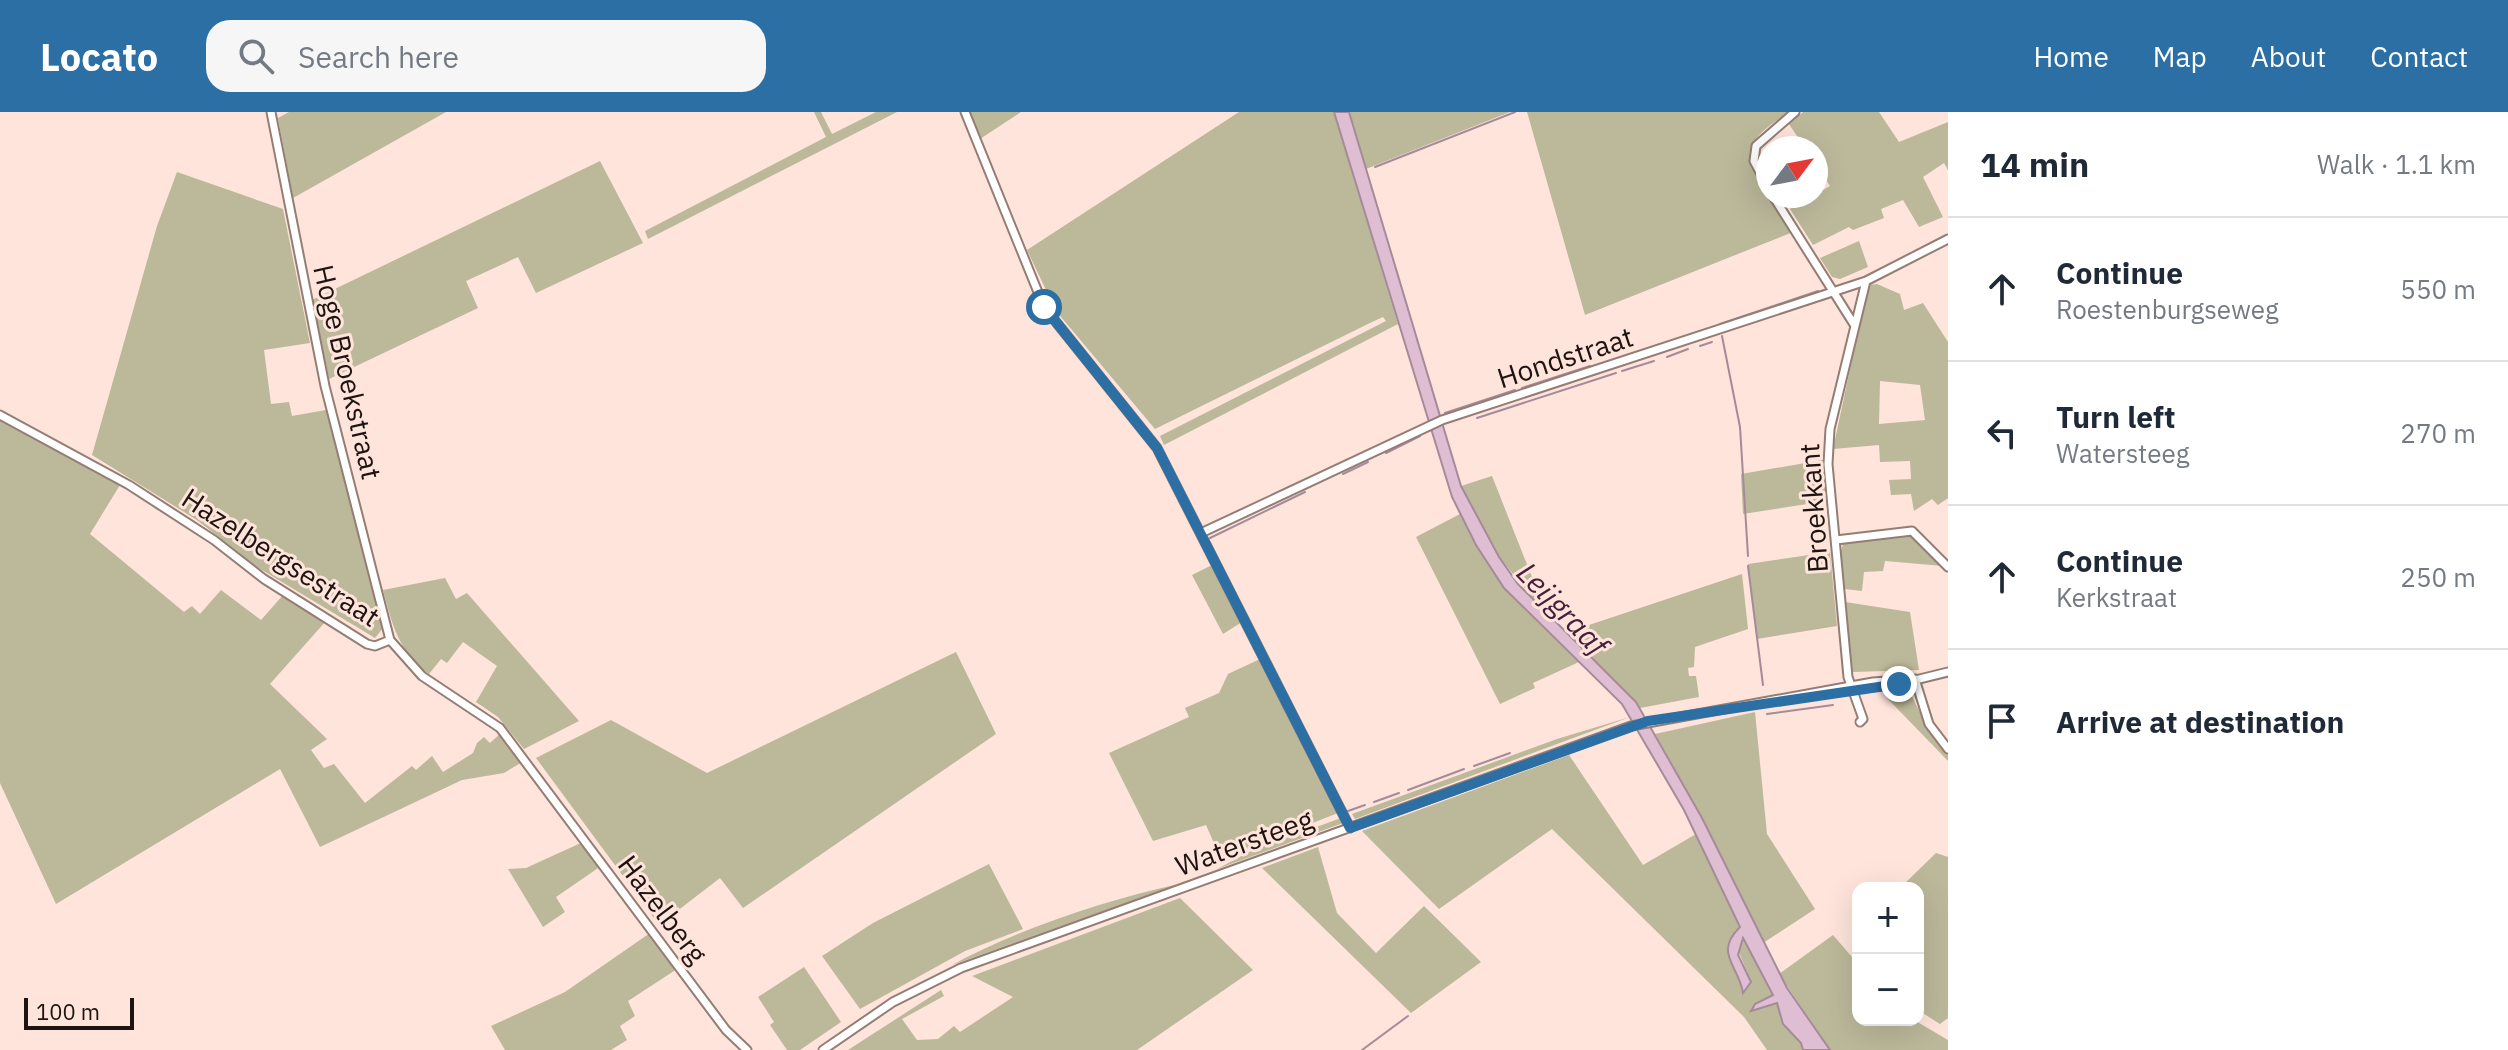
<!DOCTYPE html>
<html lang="en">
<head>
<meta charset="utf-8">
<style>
	:root { --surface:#fff; --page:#f6f6f7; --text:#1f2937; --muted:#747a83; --line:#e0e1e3; --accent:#2c6fa4 }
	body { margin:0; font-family:"IBM Plex Sans",sans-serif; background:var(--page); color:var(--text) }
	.controls { position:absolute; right:24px; bottom:24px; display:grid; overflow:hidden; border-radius:16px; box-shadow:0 8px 32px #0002 }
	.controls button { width:72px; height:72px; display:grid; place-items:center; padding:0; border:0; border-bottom:2px solid var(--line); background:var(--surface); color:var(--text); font:40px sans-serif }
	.compass { position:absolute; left:1756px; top:24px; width:72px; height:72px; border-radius:50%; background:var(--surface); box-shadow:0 8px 32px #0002; rotate:58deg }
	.scale { position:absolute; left:24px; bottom:20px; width:110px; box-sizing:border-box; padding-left:8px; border:4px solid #1d1411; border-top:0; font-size:22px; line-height:28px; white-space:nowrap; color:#1d1411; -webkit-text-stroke:6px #fee4da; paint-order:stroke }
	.stop { position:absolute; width:24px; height:24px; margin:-18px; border:6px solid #2c6fa4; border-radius:50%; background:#fff }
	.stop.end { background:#2c6fa4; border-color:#fff; box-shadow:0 2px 8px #0008 }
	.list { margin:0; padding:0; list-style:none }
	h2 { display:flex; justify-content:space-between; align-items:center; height:104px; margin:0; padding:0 32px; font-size:34px }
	h2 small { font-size:26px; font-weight:400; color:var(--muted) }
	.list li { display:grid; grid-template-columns:52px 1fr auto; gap:24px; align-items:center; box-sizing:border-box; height:144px; padding:0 32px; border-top:2px solid var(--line) }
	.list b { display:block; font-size:30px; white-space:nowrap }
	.list p { margin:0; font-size:26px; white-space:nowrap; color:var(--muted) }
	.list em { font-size:26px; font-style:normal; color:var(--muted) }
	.icon { flex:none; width:44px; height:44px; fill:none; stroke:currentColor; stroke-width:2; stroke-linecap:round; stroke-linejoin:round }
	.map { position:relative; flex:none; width:1948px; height:938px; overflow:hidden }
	header { display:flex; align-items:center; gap:48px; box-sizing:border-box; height:112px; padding:0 40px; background:var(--accent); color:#fff }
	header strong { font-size:38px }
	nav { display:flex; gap:44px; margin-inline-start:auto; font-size:28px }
	.search { width:560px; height:72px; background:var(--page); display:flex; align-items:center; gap:20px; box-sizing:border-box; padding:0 28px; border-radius:24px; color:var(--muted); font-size:30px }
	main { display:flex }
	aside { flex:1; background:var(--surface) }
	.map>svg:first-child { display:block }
</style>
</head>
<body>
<header>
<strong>Locato</strong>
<div class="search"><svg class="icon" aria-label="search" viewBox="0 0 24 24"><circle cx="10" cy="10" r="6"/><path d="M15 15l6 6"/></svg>Search here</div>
<nav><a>Home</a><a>Map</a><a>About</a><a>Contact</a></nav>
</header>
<main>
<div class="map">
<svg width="1948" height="938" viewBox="0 0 1948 938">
	<rect width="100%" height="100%" fill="#fee4da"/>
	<!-- green -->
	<path fill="#bcb89a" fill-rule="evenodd" d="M289,0H446L293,86L278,6Z
		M814,0H821L832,22L876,0H897L648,127L645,119L826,25Z
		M969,0H1021L980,27Z
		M1239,0H1334L1398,212L1164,333L1160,324L1386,209L1383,205L1372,210L1155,317L1056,199L1027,138Z
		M1349,0H1510L1366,57Z
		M1527,0H1788C1778,8 1763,17 1755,28C1739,52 1780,99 1793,120L1585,203Z
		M1803,0H1879L1899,30L1948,10V58L1944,51L1923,65L1943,105L1919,115L1903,88L1881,97L1884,106L1853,118L1849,115L1813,133L1790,97L1830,74L1816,53V36H1805L1789,12Z
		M600,49L643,131L536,181L518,145L466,169L478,196L329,267L312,188Z
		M177,60L283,97L310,231L264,238L271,292L289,290L292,304L326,298L383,516L375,526L257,455L197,408L92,343L157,114Z
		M1859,129L1868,155L1840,167L1832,165L1820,146Z
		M1877,172L1900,182L1904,198L1923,191L1948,230V386L1938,393L1932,387L1914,399L1911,382L1891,383L1889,368L1911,367L1910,349L1880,350L1879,333L1833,337L1868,173ZM1880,269L1920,273L1925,308L1879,312Z
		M0,308L79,347L120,373L90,422L184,500L192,494L200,502L221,478L261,508L284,482L326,509L270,572L327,627L311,638L324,656L334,652L365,691L412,654L416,658L432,644L443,660L473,641L477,631L484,625L490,631L501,621L524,649L504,661L462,668L320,735L280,657L56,792L0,671Z
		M1823,348L1826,389L1743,402L1741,362Z
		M1492,364L1547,503L1499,445L1461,374Z
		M1460,402L1504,476L1579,550L1533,571L1535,576L1500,592L1416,425Z
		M1915,419L1943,454L1885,449L1883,459L1864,460L1862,479L1844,477L1840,441L1844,430Z
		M1830,440L1837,514L1757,527L1748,452Z
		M1210,454L1214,455L1242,510L1223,522L1192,463Z
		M1742,462L1748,517L1695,535L1694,555L1688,556L1689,564H1696L1699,585L1640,596L1565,521Z
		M445,466L456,487L467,481L579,609L524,637L498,605L476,590L497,554L463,530L447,551L441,547L429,562C399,541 392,512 383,478Z
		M1845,490L1910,500L1919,558L1852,560Z
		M956,540L996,622L743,796L720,766L659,813L536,646L611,608L707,661Z
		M1260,547L1338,701L1221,747L1206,713L1153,729L1109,641L1189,605L1185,596L1219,581L1228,562Z
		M1908,576L1927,615L1948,643V649L1887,586L1892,580Z
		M1755,600L1767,722L1815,797L1763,831L1702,706L1655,622Z
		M1630,605L1355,707L1352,702L1557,627Z
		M1569,643L1643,753L1696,722L1740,815L1735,819V860L1742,871L1743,880L1748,862L1737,836L1743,826L1774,884L1763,887L1753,899L1777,891L1783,912L1801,931L1803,938H1767L1744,905L1552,717L1439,797L1362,719Z
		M1341,706L1343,711L1217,757L1251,739Z
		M583,730L601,754L556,785L565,800L543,815L508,757L526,756Z
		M1318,735L1337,801L1376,841L1424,794L1481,850L1411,901L1262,756Z
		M1936,741L1948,745V906L1940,912L1918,898V776H1900Z
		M989,752L1023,817L965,839L860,897L822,844L873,811Z
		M1179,772L952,853C1018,817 1106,788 1179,772Z
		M1180,786L1253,858L1137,938H848L941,878L944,884L902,907L917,928L938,927L954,914L960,920L1013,885L972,864Z
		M650,821L677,857L628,889L635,904L620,914L627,928L611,938H505L491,914L565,880Z
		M1833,823L1858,852V908H1914L1948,928V938H1830L1779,862Z
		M804,855L841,910L800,938H787L770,913L774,910L758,885Z"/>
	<!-- water -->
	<path fill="#dfbed3" stroke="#a58b99" stroke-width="2" d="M1334,0H1349L1461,374L1499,445L1518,472L1636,590L1702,706L1787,876L1830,938H1803L1801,931L1783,912L1777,891L1751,899L1755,892L1773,883L1743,826L1738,843L1751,870L1743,881C1739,854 1713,841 1740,815L1684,698L1622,592L1504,476L1476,433L1452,385Z"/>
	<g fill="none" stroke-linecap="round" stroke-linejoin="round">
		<!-- stream -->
		<path stroke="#a58b99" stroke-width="2" d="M1375,55L1515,0
			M1720,212L1818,179
			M1722,224L1740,315L1748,444
			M1700,234L1712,230
			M1667,245L1688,237
			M1622,259L1654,249
			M1522,276L1590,254
			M1445,301L1515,278
			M1477,306L1616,261
			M1386,341L1420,324
			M1343,362L1368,350
			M1210,426L1305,380
			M1748,454L1763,573
			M1767,602L1833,593
			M1474,654L1510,641
			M1408,678L1464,657
			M1374,690L1399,681
			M1348,699L1365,693
			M1362,938L1408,904"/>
		<!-- minor casing -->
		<g stroke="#947d74" stroke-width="11">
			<path id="minor" d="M271,0L325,274L390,528L422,564L500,616L726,918L747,938
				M965,0L1044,195L1157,336L1350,716
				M1768,75L1754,49L1756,34L1795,0
				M1773,84L1855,214L1830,317L1828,352L1848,565L1863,607L1860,610
				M1855,214L1866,169
				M0,303L129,373L214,428L264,467L367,532L375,534L390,528
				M1201,421L1442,308L1866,169L1948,127
				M1836,428L1912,419L1948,455
				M1915,567L1929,612L1948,637
				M1853,577L1899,572L1948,560
				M823,938L893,890L961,856L1631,614L1873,570L1915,567"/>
		</g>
		<!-- minor -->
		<use href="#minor" stroke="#fff" stroke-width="7"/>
	</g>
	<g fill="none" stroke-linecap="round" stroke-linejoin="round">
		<!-- route -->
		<path stroke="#2c6fa4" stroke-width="10" d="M1044,195L1157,336L1350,716L1648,609L1899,572"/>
	</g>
	<g text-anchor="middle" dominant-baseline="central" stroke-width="6" stroke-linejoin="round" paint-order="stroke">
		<!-- street labels -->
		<g font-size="28" fill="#1d1411" stroke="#fee4da">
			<text transform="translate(1565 245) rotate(-18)">Hondstraat</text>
			<text transform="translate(348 260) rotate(77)">Hoge Broekstraat</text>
			<text transform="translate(1813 396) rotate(-94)">Broekkant</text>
			<text transform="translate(281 445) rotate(33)">Hazelbergsestraat</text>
			<text transform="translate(1244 730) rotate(-20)">Watersteeg</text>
			<text transform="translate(663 797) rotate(53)">Hazelberg</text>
		</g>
		<!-- water labels -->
		<g font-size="30" font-style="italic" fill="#461d3b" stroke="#fee4da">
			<text transform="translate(1563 496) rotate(46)">Leijgraaf</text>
		</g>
	</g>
</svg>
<div class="controls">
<button>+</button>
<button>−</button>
</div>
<svg class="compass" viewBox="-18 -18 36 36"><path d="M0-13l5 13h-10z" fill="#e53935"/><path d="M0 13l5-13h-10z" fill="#747a83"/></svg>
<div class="scale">100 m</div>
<div class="stop" style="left:1044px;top:195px"></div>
<div class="stop end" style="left:1899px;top:572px"></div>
</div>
<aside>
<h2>14 min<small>Walk · 1.1 km</small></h2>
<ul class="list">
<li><svg class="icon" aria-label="ahead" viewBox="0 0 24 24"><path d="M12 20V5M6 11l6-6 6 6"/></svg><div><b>Continue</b><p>Roestenburgseweg</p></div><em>550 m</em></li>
<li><svg class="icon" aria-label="left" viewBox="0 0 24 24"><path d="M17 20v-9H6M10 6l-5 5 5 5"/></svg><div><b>Turn left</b><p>Watersteeg</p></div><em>270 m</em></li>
<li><svg class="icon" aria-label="ahead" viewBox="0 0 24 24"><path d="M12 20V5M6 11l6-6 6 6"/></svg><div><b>Continue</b><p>Kerkstraat</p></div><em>250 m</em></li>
<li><svg class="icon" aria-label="arrive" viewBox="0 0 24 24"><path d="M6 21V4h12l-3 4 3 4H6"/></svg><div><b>Arrive at destination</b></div></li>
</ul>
</aside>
</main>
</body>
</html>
